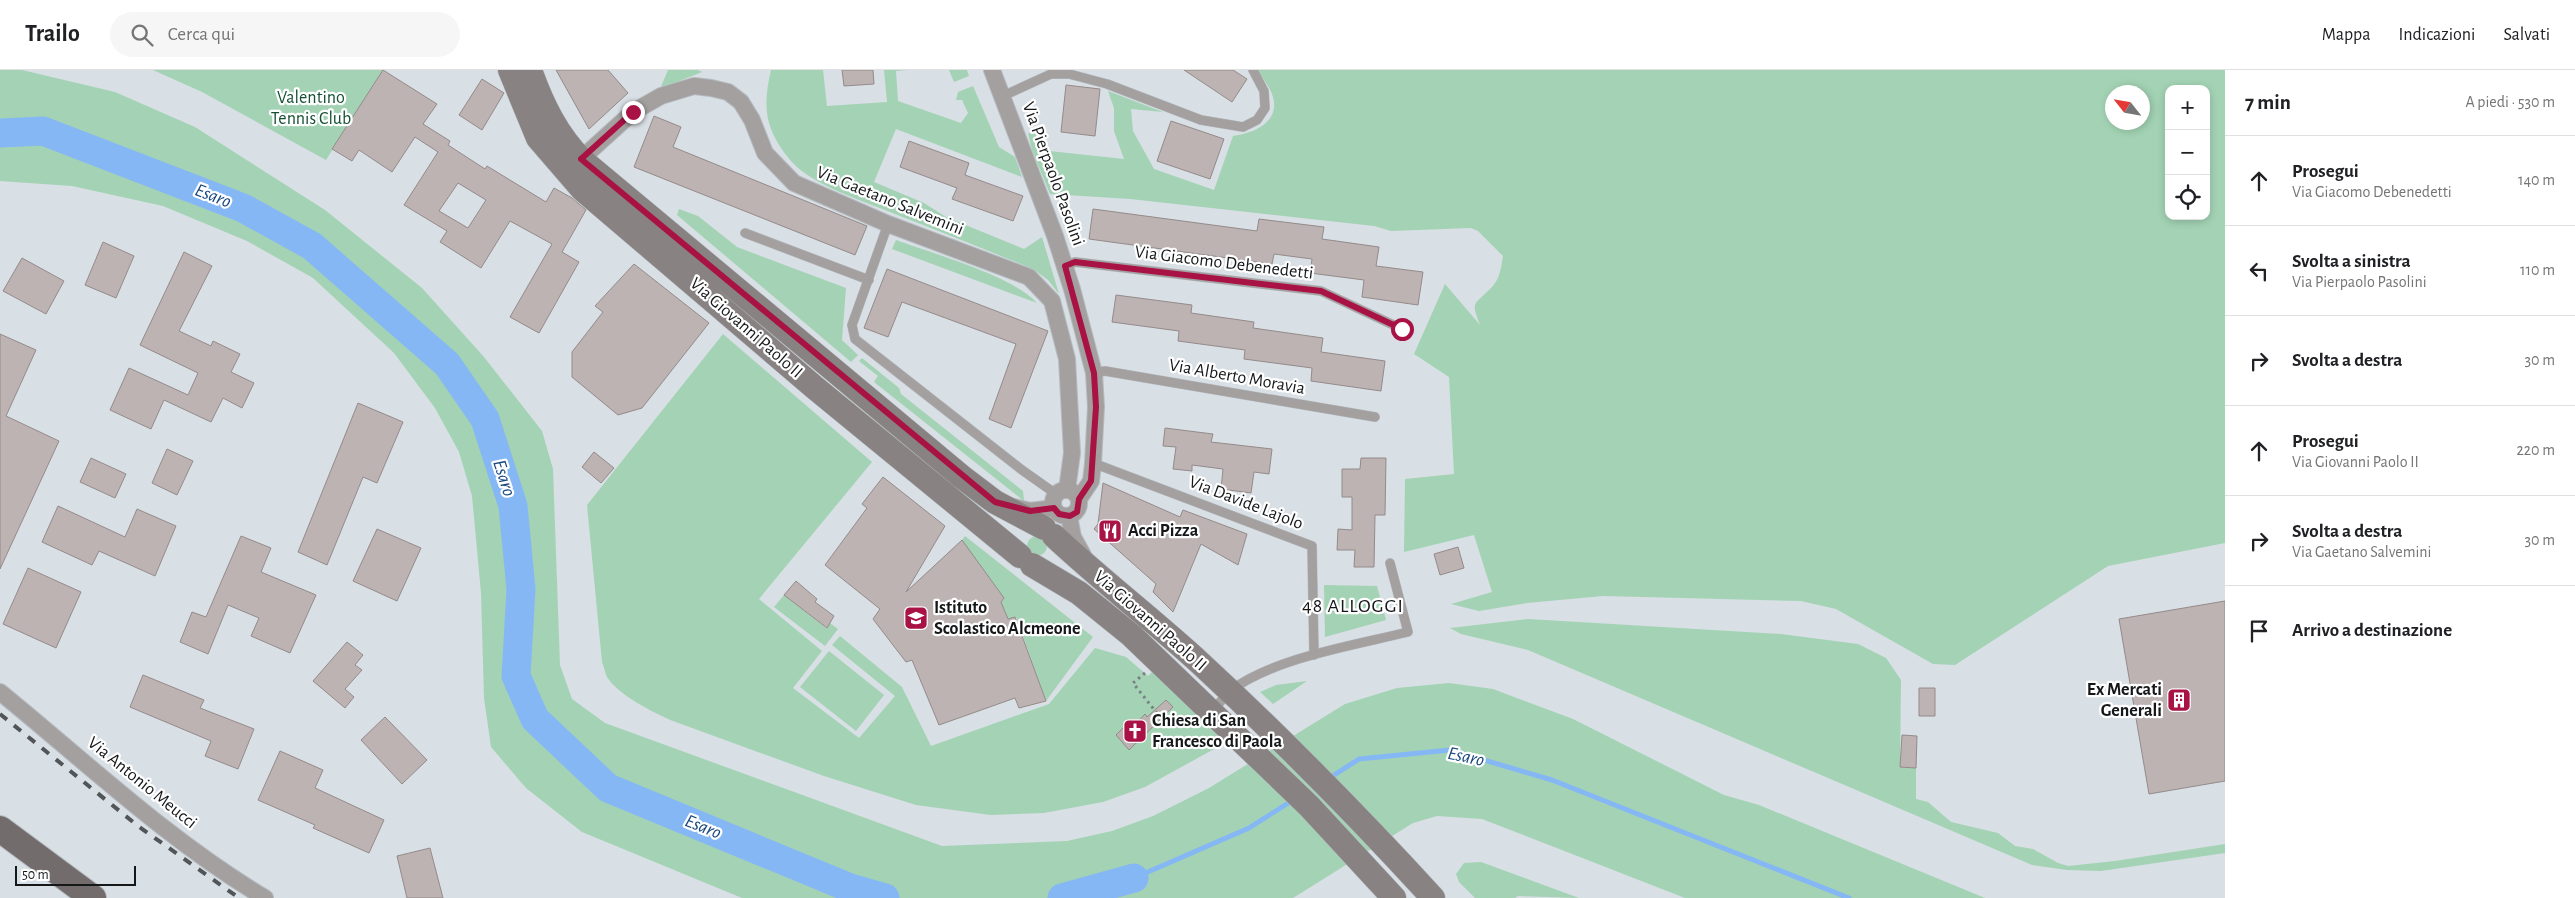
<!DOCTYPE html>
<html lang="it">
<head>
<meta charset="utf-8">
<style>
	:root { --surface:#fff; --page:#f6f6f6; --text:#202124; --muted:#757577; --line:#e0e0e0 }
	body { margin:0; font-family:"Alegreya Sans",sans-serif; background:var(--page); color:var(--text) }
	.controls { position:absolute; right:15px; top:15px; display:grid; overflow:hidden; border-radius:10px; box-shadow:0 2px 8px #0003 }
	.controls button { width:45px; height:45px; display:grid; place-items:center; padding:0; border:0; border-bottom:1px solid var(--line); background:var(--surface); color:var(--text); font:25px sans-serif }
	.compass { position:absolute; left:2105px; top:15px; width:45px; height:45px; border-radius:50%; background:var(--surface); box-shadow:0 2px 8px #0003; rotate:301deg }
	.scale { position:absolute; left:15px; bottom:12px; width:121px; box-sizing:border-box; padding-left:5px; border:2px solid #151719; border-top:0; font-size:14px; line-height:18px; white-space:nowrap; color:#151719; -webkit-text-stroke:4px #fff; paint-order:stroke }
	.stop { position:absolute; width:15px; height:15px; margin:-11px; border:4px solid #a81244; border-radius:50%; background:#fff }
	.stop.end { background:#a81244; border-color:#fff; box-shadow:0 1px 5px #0008 }
	.list { margin:0; padding:0; list-style:none }
	h2 { display:flex; justify-content:space-between; align-items:center; height:65px; margin:0; padding:0 20px; font-size:21px }
	h2 small { font-size:16px; font-weight:400; color:var(--muted) }
	.list li { display:grid; grid-template-columns:32px 1fr auto; gap:15px; align-items:center; box-sizing:border-box; height:90px; padding:0 20px; border-top:1px solid var(--line) }
	.list b { display:block; font-size:19px; white-space:nowrap }
	.list p { margin:0; font-size:16px; white-space:nowrap; color:var(--muted) }
	.list em { font-size:16px; font-style:normal; color:var(--muted) }
	.icon { flex:none; width:28px; height:28px; fill:none; stroke:currentColor; stroke-width:2; stroke-linecap:round; stroke-linejoin:round }
	.map { position:relative; flex:none; width:2225px; height:828px; overflow:hidden }
	header { display:flex; align-items:center; gap:30px; box-sizing:border-box; height:70px; padding:0 25px; background:var(--surface); border-bottom:1px solid var(--line) }
	header strong { font-size:24px }
	nav { display:flex; gap:28px; margin-inline-start:auto; font-size:18px }
	.search { width:350px; height:45px; background:var(--page); display:flex; align-items:center; gap:12px; box-sizing:border-box; padding:0 18px; border-radius:28px; color:var(--muted); font-size:19px }
	main { display:flex }
	aside { flex:1; background:var(--surface) }
	.map>svg:first-child { display:block }
</style>
</head>
<body>
<header>
<strong>Trailo</strong>
<div class="search"><svg class="icon" aria-label="search" viewBox="0 0 24 24"><circle cx="10" cy="10" r="6"/><path d="M15 15l6 6"/></svg>Cerca qui</div>
<nav><a>Mappa</a><a>Indicazioni</a><a>Salvati</a></nav>
</header>
<main>
<div class="map">
<svg width="2225" height="828" viewBox="0 0 2225 828">
	<rect width="100%" height="100%" fill="#d8dfe5"/>
	<!-- green -->
	<path fill="#a3d3b4" fill-rule="evenodd" d="M0,0H22L115,22L195,57L325,140L422,218L484,287L542,361L553,399L560,595L572,629L605,653L942,776L1067,771L1112,761L1153,746L1209,718L1345,634L1397,618L1449,613L1493,619L1573,649L1724,725L1759,735L1985,828H1685L1482,749L1437,746L1413,753L1293,828H742L582,762L526,718L491,677L484,628L481,523L472,426L459,382L435,338L394,283L313,208L247,171L163,136L72,116L0,111Z
		M153,0H383L326,90L202,22Z
		M668,0H698L702,2L660,19Z
		M771,0H823L827,36L887,32L884,0H908L896,1L898,31L961,53L968,43L962,30H956L958,22L973,16L999,77L1015,87L1022,107L896,59L874,112L924,133L946,147L1024,179L1042,167L1059,224L1048,210L1033,199C987,180 941,162 895,144C864,131 813,116 791,91C765,60 762,38 771,0Z
		M949,0H967L969,6L954,12Z
		M1257,0H2225V473L2108,496L1955,595L1933,594L1836,539L1801,531L1603,526L1527,533L1479,541L1451,534L1492,522L1474,465L1404,482L1405,409L1454,404L1449,307L1414,284L1445,214L1480,255C1471,231 1473,236 1490,219C1500,210 1501,198 1503,186L1478,161L1471,158L1391,161L1374,156L1130,129L1050,124L1032,80L1028,63L1039,64L1040,80L1124,89L1114,61V38L1108,21L1163,42L1131,39L1133,61L1154,99L1214,120L1233,66C1255,63 1282,51 1272,24C1269,16 1262,7 1257,0ZM2169,19H2206V146H2169ZM2112,22H2142V52H2112Z
		M679,139L698,146L737,177L846,218L842,270L858,285L851,292L677,145Z
		M896,170C934,184 1011,205 1037,233L892,179Z
		M723,264L872,392L759,529L822,581L793,618L859,668L895,626L832,575L840,566L902,617L931,676L1049,634L1095,578L1126,587L1148,606L1153,601L1225,673L1145,717L1103,732L1044,743L991,745L916,735L824,706L673,651C654,643 618,625 607,607C605,603 604,596 602,592L587,435Z
		M862,288L899,318L901,324L1023,421L1024,431L874,312L878,306L859,291Z
		M965,466L1093,567L1046,631L1016,547L1008,549L1001,532L1004,528L962,470Z
		M1027 476a10 10 0 1 1 20 0a10 10 0 1 1-20 0Z
		M1324,515L1377,516L1386,550L1325,567Z
		M784,525L826,558L830,553L838,559L825,576L774,537Z
		M1528,549L1781,564L1858,574L1886,588L1901,610L1900,697L1916,698V729L1928,732L1951,752L1998,763L2015,776L2033,779L2058,793L2068,796L2115,791L2225,774V783L2101,801L2067,800L2032,795L1528,580L1461,564L1450,558Z
		M829,581L884,625L856,661L800,617Z
		M1307,611L1273,634L1260,622L1276,615Z
		M1481,792L1579,828L1518,826L1515,828H1475L1459,812L1456,804L1464,793Z"/>
	<g fill="none" stroke-linecap="round" stroke-linejoin="round">
		<!-- stream -->
		<path stroke="#86b7f5" stroke-width="5" d="M1328,709L1359,689L1450,680L1552,710L1849,828
			M1134,808L1249,758L1293,730"/>
		<!-- river -->
		<path stroke="#86b7f5" stroke-width="29" d="M0,63L43,61L243,138L312,176L447,294L485,349L513,436L521,519L516,606L535,649L608,718L850,818L885,828
			M1062,828L1134,808"/>
	</g>
	<!-- building -->
	<path fill="#bdb3b3" stroke="#948a8a" fill-rule="evenodd" d="M383,0L437,34L423,54L450,71L448,75L485,99L487,96L546,132L554,118L572,128L586,140L562,182L579,192L539,263L510,247L552,174L510,151L481,198L440,172L447,161L404,135L438,82L415,67L392,102L359,80L352,91L332,79ZM458,113L486,130L468,158L439,141Z
		M556,0H608L628,23L589,59Z
		M842,0H873L874,14L844,16Z
		M1184,0H1233L1247,9L1232,32Z
		M482,9L504,23L482,60L459,45Z
		M1066,15L1100,19L1095,66L1061,62Z
		M654,46L681,57L673,77L867,156L855,185L634,97Z
		M1171,51L1224,69L1210,109L1157,91Z
		M909,71L969,93L965,105L1023,126L1013,151L952,129L957,118L900,97Z
		M1093,139L1257,161L1259,149L1324,157L1322,169L1379,177L1376,196L1423,202L1418,235L1362,227L1364,210L1310,203L1312,189L1274,184L1272,194L1089,169Z
		M103,172L134,186L116,228L85,215Z
		M184,182L212,196L179,261L211,276L213,271L240,284L231,302L254,313L242,338L223,328L211,352L164,330L151,359L110,340L129,298L188,325L198,303L140,275Z
		M22,188L64,211L46,244L3,221Z
		M634,194L709,253L642,338L618,345L572,307V282L603,242L595,236Z
		M887,199L1048,261L1011,358L989,349L1016,274L902,232L888,267L864,258Z
		M1116,225L1192,235L1191,243L1254,252L1253,258L1323,268L1321,282L1385,291L1381,321L1311,311L1312,298L1244,289L1245,280L1178,271L1179,261L1112,252Z
		M0,264L36,280L6,346L59,371L0,499Z
		M358,333L403,352L377,413L363,407L327,495L298,482Z
		M1165,358L1213,364L1211,372L1272,379L1269,404L1254,402L1251,423L1221,419L1223,399L1192,395V401L1173,399L1176,377L1163,376Z
		M167,379L193,391L177,425L152,413Z
		M594,382L614,398L601,413L582,397Z
		M91,388L126,404L115,428L80,412Z
		M1361,388H1386L1385,445H1375L1374,497H1354L1355,480H1337L1338,459L1352,460V427H1342V399H1360Z
		M883,407L945,456L906,522L962,470L1004,528L1001,532L1008,549L1015,547L1046,631L1019,638L1015,628L939,655L912,590L906,592L873,549L880,539L825,495L867,438L862,434Z
		M1103,413L1180,447L1183,440L1247,464L1238,495L1201,474L1173,542L1153,522L1156,514L1094,459L1098,454Z
		M58,436L125,467L137,439L176,456L155,506L99,481L92,495L42,472Z
		M377,459L421,478L397,531L353,511Z
		M241,466L271,478L261,502L316,525L290,583L251,566L259,548L228,535L208,584L180,572L192,542L206,547Z
		M1458,477L1464,498L1440,505L1434,484Z
		M28,498L81,522L56,578L3,554Z
		M796,511L817,529L815,532L834,546L827,558L784,525Z
		M2225,531V711L2149,724L2119,549Z
		M347,572L363,585L355,595L362,600L345,619L354,627L345,638L313,611Z
		M143,605L204,630L200,638L254,659L238,699L205,686L211,671L130,637Z
		M1919,618H1935V646H1919Z
		M1166,630L1173,637L1129,680L1116,665L1127,654L1133,657L1145,644L1147,647Z
		M385,647L427,690L402,714L361,670Z
		M1902,665L1917,666L1916,698L1900,697Z
		M280,681L323,700L315,718L384,750L369,783L313,758L315,755L258,730Z
		M430,778L443,828H407L397,786Z"/>
	<g fill="none" stroke-linecap="round" stroke-linejoin="round">
		<!-- lane casing -->
		<g stroke="#b5bbc0" stroke-width="10">
			<path id="lane" d="M1003,26L1051,4H1069L1107,14L1201,50L1243,57L1257,50L1265,38L1264,21L1253,0
				M888,154L852,255L855,269L1022,400L1056,424
				M745,163L869,210
				M1065,196L1075,192L1321,221L1402,259
				M1094,303L1105,301L1375,347
				M1093,393L1312,476L1314,585
				M1212,641C1218,635 1224,627 1230,621C1273,588 1355,575 1408,562L1390,493"/>
		</g>
		<!-- street casing -->
		<g stroke="#b5bbc0" stroke-width="18">
			<path id="street" d="M992,0L1055,166L1072,219L1094,303L1096,337L1093,393L1091,411L1079,429
				M581,89L633,42L661,26L694,16L711,18L728,22L741,32L752,50L765,83L794,113L888,154L1029,207L1052,231L1067,289L1072,383L1067,420
				M1053 433a13 13 0 1 1 26 0a13 13 0 1 1-26 0Z
				M1014,437L1030,441L1054,438
				M1069,446L1073,467L1083,485
				M0,622C86,692 169,771 265,828"/>
		</g>
		<!-- secondary casing -->
		<g stroke="#b5bbc0" stroke-width="25">
			<path id="secondary" d="M510,0L538,68L582,119L814,317L1020,486
				M530,0C542,34 557,65 583,91L962,407L995,432L1044,458
				M1054,466C1101,510 1152,549 1200,593C1281,668 1358,746 1433,828
				M1032,495L1079,523L1131,565L1309,736L1394,828"/>
		</g>
		<!-- primary casing -->
		<g stroke="#b5bbc0" stroke-width="28">
			<path id="primary" d="M0,759L93,828"/>
		</g>
		<!-- path -->
		<path stroke="#7a7f83" stroke-width="3" stroke-dasharray="2.5 4" stroke-linecap="butt" d="M1145,603L1133,613L1160,647"/>
		<!-- lane -->
		<use href="#lane" stroke="#a4a0a0" stroke-width="9"/>
		<!-- street -->
		<use href="#street" stroke="#a4a0a0" stroke-width="16"/>
		<!-- secondary -->
		<use href="#secondary" stroke="#888282" stroke-width="24"/>
		<!-- primary -->
		<use href="#primary" stroke="#736c6d" stroke-width="26"/>
		<!-- rail -->
		<path stroke="#515558" stroke-width="4" stroke-dasharray="9 9" stroke-linecap="butt" d="M0,644L138,756L239,828"/>
	</g>
	<g fill="none" stroke-linecap="round" stroke-linejoin="round">
		<!-- route -->
		<path stroke="#a81244" stroke-width="6" d="M633,42L581,89L995,432L1030,441L1054,438L1059,444L1070,446L1077,442L1079,429L1091,411L1096,337L1094,303L1065,196L1075,192L1321,221L1402,259"/>
	</g>
	<!-- icons -->
	<defs>
		<g id="restaurant-square" transform="scale(1.25)"><rect x="-9" y="-9" width="18" height="18" rx="4" fill="#a81244" stroke="#fff"/><path d="M-5-6h1v4h1v-4h1v4h1v-4h1v5L-1.5 .5V6h-2V.5L-5-1ZM5-6V6H3V1.5H1.5Q1.5-4 5-6Z" fill="#fff"/></g>
		<g id="school-square" transform="scale(1.25)"><rect x="-9" y="-9" width="18" height="18" rx="4" fill="#a81244" stroke="#fff"/><path d="M0-5L7-2L0 1L-7-2ZM-4 1L0 2.5L4 1V4Q0 6-4 4Z" fill="#fff"/></g>
		<g id="building-square" transform="scale(1.25)"><rect x="-9" y="-9" width="18" height="18" rx="4" fill="#a81244" stroke="#fff"/><path d="M-4-6H4V6H1V3H-1V6H-4ZM-2.5-4.3h1.7v1.8h-1.7ZM.8-4.3h1.7v1.8H.8ZM-2.5-1h1.7V.8h-1.7ZM.8-1h1.7V.8H.8Z" fill="#fff"/></g>
		<g id="church-square" transform="scale(1.25)"><rect x="-9" y="-9" width="18" height="18" rx="4" fill="#a81244" stroke="#fff"/><path d="M-1.2-6h2.4v3.5h3.3v2.4h-3.3V6h-2.4V-.1h-3.3v-2.4h3.3Z" fill="#fff"/></g>
	</defs>
	<g fill-rule="evenodd">
		<use href="#restaurant-square" x="1110" y="461"/>
		<use href="#school-square" x="916" y="548"/>
		<use href="#building-square" x="2179" y="630"/>
		<use href="#church-square" x="1135" y="661"/>
	</g>
	<g text-anchor="middle" dominant-baseline="central" stroke-width="4.5" stroke-linejoin="round" paint-order="stroke">
		<!-- park labels -->
		<g font-size="18" fill="#145032" stroke="#fff">
			<text x="311" y="28">Valentino<tspan x="311" dy="21">Tennis Club</tspan></text>
		</g>
		<!-- street labels -->
		<g font-size="18" fill="#151719" stroke="#fff">
			<text transform="translate(1053 104) rotate(70)">Via Pierpaolo Pasolini</text>
			<text transform="translate(890 131) rotate(22)">Via Gaetano Salvemini</text>
			<text transform="translate(1224 193) rotate(7)">Via Giacomo Debenedetti</text>
			<text transform="translate(746 258) rotate(41)">Via Giovanni Paolo II</text>
			<text transform="translate(1237 307) rotate(10)">Via Alberto Moravia</text>
			<text transform="translate(1246 433) rotate(21)">Via Davide Lajolo</text>
			<text transform="translate(1150 551) rotate(41)">Via Giovanni Paolo II</text>
			<text transform="translate(142 713) rotate(39)">Via Antonio Meucci</text>
		</g>
		<!-- poi labels -->
		<g font-size="18" font-weight="bold" fill="#151719" stroke="#fff" text-anchor="start">
			<text x="1128" y="461">Acci Pizza</text>
			<text x="934" y="538">Istituto<tspan x="934" dy="21">Scolastico Alcmeone</tspan></text>
			<text x="2162" y="620" text-anchor="end">Ex Mercati<tspan x="2162" dy="21">Generali</tspan></text>
			<text x="1152" y="651">Chiesa di San<tspan x="1152" dy="21">Francesco di Paola</tspan></text>
		</g>
		<!-- water labels -->
		<g font-size="19" font-style="italic" fill="#17477e" stroke="#fff">
			<text transform="translate(213 126) rotate(21)">Esaro</text>
			<text transform="translate(504 408) rotate(72)">Esaro</text>
			<text transform="translate(1466 687) rotate(12)">Esaro</text>
			<text transform="translate(703 757) rotate(22)">Esaro</text>
		</g>
		<!-- quarter labels -->
		<g font-size="20" letter-spacing="1" fill="#151719" stroke="#fff">
			<text x="1353" y="536">48 ALLOGGI</text>
		</g>
	</g>
</svg>
<div class="controls">
<button>+</button>
<button>−</button>
<button><svg class="icon" aria-label="locate" viewBox="0 0 24 24"><circle cx="12" cy="12" r="6"/><path d="M12 2v4M12 18v4M2 12h4M18 12h4"/></svg></button>
</div>
<svg class="compass" viewBox="-18 -18 36 36"><path d="M0-13l5 13h-10z" fill="#e53935"/><path d="M0 13l5-13h-10z" fill="#757577"/></svg>
<div class="scale">50 m</div>
<div class="stop" style="left:1402px;top:259px"></div>
<div class="stop end" style="left:633px;top:42px"></div>
</div>
<aside>
<h2>7 min<small>A piedi · 530 m</small></h2>
<ul class="list">
<li><svg class="icon" aria-label="ahead" viewBox="0 0 24 24"><path d="M12 20V5M6 11l6-6 6 6"/></svg><div><b>Prosegui</b><p>Via Giacomo Debenedetti</p></div><em>140 m</em></li>
<li><svg class="icon" aria-label="left" viewBox="0 0 24 24"><path d="M17 20v-9H6M10 6l-5 5 5 5"/></svg><div><b>Svolta a sinistra</b><p>Via Pierpaolo Pasolini</p></div><em>110 m</em></li>
<li><svg class="icon" aria-label="right" viewBox="0 0 24 24"><path d="M7 20v-9h11M14 6l5 5-5 5"/></svg><div><b>Svolta a destra</b></div><em>30 m</em></li>
<li><svg class="icon" aria-label="ahead" viewBox="0 0 24 24"><path d="M12 20V5M6 11l6-6 6 6"/></svg><div><b>Prosegui</b><p>Via Giovanni Paolo II</p></div><em>220 m</em></li>
<li><svg class="icon" aria-label="right" viewBox="0 0 24 24"><path d="M7 20v-9h11M14 6l5 5-5 5"/></svg><div><b>Svolta a destra</b><p>Via Gaetano Salvemini</p></div><em>30 m</em></li>
<li><svg class="icon" aria-label="arrive" viewBox="0 0 24 24"><path d="M6 21V4h12l-3 4 3 4H6"/></svg><div><b>Arrivo a destinazione</b></div></li>
</ul>
</aside>
</main>
</body>
</html>
